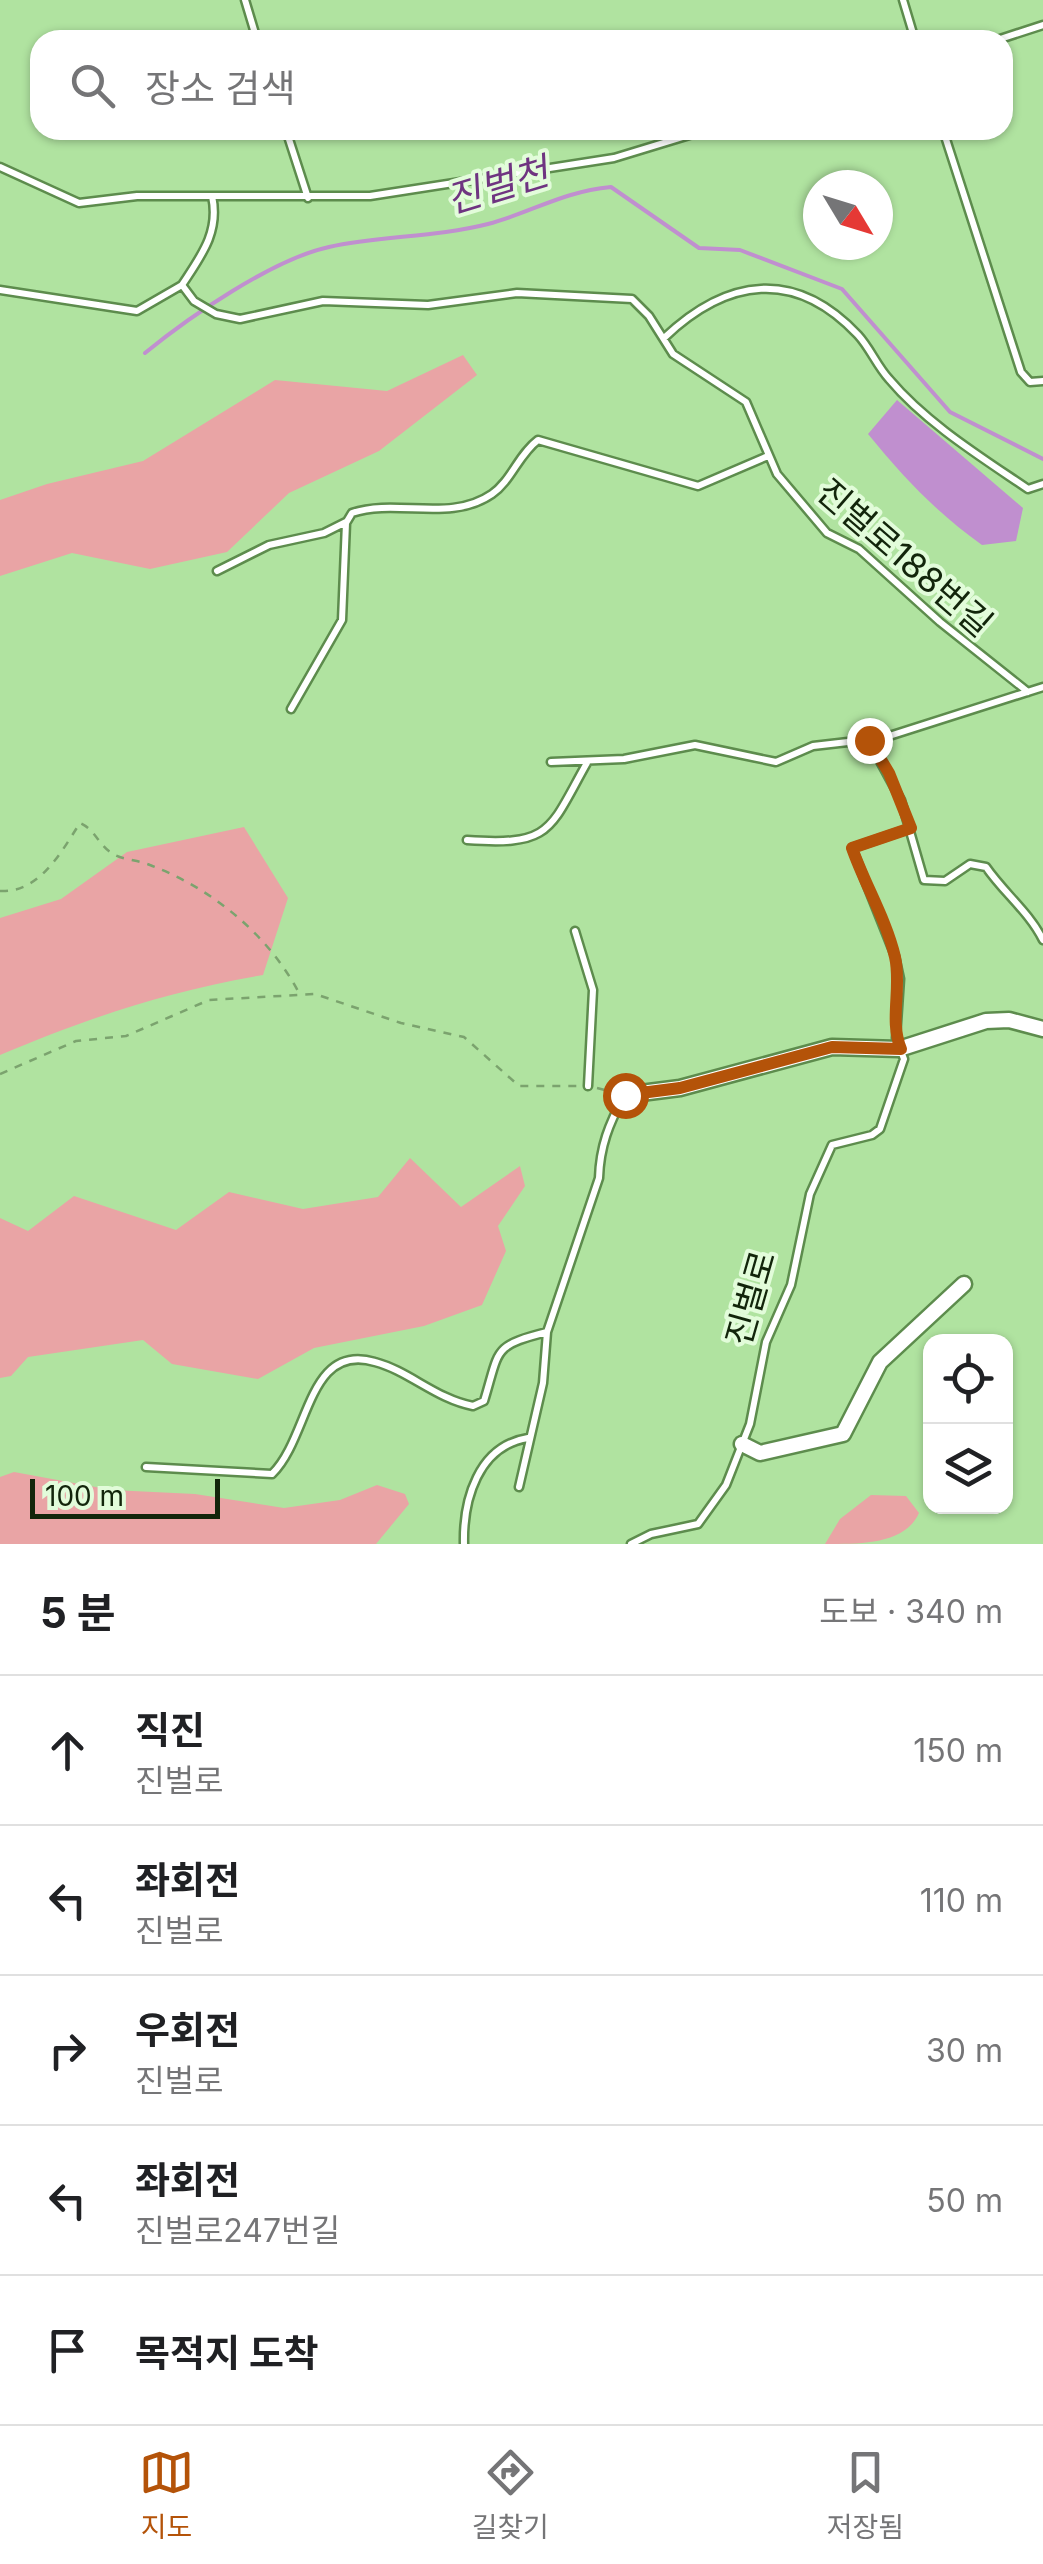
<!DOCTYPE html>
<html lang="ko">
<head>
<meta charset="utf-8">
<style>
	:root { --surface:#fff; --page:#f6f6f6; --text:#202124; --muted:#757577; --line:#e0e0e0; --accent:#b45309 }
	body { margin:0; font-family:Inter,"Noto Sans KR",sans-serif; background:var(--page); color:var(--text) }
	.controls { position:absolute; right:30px; bottom:30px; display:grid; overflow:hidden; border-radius:20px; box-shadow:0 2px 8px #0004 }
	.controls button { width:90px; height:90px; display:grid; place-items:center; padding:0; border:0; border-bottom:2px solid var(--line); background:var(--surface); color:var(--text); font:50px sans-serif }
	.compass { position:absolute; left:803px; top:170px; width:90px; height:90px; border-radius:50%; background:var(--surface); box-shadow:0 2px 8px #0004; rotate:128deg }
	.scale { position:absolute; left:30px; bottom:25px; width:190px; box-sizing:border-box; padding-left:10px; border:5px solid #12250b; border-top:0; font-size:28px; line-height:35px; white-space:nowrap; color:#12250b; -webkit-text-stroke:8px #e2fcda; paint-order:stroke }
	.stop { position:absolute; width:30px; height:30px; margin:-22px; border:8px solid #b45309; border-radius:50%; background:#fff }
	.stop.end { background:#b45309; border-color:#fff; box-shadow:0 2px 10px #0008 }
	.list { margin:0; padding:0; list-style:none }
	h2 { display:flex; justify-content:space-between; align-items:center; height:130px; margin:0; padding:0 40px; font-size:42px }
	h2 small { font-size:32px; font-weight:400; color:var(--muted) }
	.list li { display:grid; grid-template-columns:65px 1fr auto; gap:30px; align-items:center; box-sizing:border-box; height:150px; padding:0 40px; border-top:2px solid var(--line) }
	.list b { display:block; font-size:38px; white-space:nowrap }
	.list p { margin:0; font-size:32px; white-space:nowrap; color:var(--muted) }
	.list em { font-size:32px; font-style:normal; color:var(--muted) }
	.icon { flex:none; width:55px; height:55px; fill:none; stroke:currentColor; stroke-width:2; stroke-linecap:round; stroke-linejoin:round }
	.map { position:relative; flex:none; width:1043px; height:1544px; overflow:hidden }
	.search { position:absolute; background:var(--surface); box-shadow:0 2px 8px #0004; left:30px; right:30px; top:30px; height:110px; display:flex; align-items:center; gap:25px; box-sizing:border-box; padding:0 35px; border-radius:30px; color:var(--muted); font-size:38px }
	.sheet { height:880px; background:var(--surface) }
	nav { display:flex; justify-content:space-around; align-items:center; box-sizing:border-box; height:140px; border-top:2px solid var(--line); background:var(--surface); font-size:28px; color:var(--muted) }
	nav a { display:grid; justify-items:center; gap:5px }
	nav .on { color:var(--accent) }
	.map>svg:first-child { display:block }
</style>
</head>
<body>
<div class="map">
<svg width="1043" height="1544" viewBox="0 0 1043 1544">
	<rect width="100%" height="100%" fill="#b0e3a0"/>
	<!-- green -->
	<path fill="#e9a4a5" d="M463,355L477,375L379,451L289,493L227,552L150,569L72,553L0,576V500L47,484L143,461L275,380L387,391Z
		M244,827L288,898L263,975C165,992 91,1017 0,1055V918L61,899L127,852Z
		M410,1158L461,1207L520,1166L525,1186L498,1226L506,1251L482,1305L424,1326L314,1348L258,1379L172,1364L143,1340L28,1357L11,1376L0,1378V1218L28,1231L74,1196L176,1230L229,1192L303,1209L378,1197Z
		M14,1472L112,1490L195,1494L284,1508L340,1500L377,1485L405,1494L409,1504L376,1544H0V1477Z
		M871,1495L906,1496L919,1513C905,1544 863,1544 825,1544L840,1519Z"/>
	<!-- water -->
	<path fill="#c08fcf" d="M897,400L1023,508L1016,541L982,545C937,513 903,477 868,434Z"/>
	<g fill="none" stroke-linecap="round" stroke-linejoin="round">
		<!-- stream -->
		<path stroke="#c08fcf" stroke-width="4" d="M145,353C189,317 273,259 329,247C380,236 437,237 488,224C533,212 561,192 611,187L699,248L740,250L842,289L950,412L1043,459"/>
		<!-- service casing -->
		<g stroke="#5d8c4d" stroke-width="11">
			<path id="service" d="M245,0L257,40
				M903,0L915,40
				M997,40L1043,25
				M286,130L308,198
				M943,130L1021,372L1030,382L1043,381
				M0,167L79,203L137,196H370L614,158L706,130
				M182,285C201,256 220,232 212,196
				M0,290L137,311L182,285L194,301L216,314L240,319L323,301L428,305L517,293L632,299L649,316L673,354L746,402L777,474L827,533L859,549L940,622L1028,692
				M664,338C727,278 795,268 858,335C870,348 877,366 889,379C926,423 981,457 1028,489L1043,484
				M217,571L269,545L324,533L346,522
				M291,709L342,620L346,523L352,513C397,498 450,523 492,494C511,481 519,454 538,440L698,486L768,456
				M869,741L901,800L924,880L945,881L970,864L986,867C1004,893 1029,912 1043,940
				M551,762L624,759L695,745L776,762L813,746L883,738L1043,687
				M467,840C553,846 549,830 588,761
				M575,931L593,990L588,1086
				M146,1467L272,1474C310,1437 307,1342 375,1362C409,1371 436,1399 473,1406L484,1401C500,1349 492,1346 547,1332
				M519,1487L543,1383L547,1332L599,1178C600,1146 609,1124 624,1096
				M464,1544C463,1500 478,1446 528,1438
				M631,1544L651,1534L698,1524L726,1485L750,1424L766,1342L791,1285L810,1194L832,1145L872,1135L880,1129L904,1059L896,1038L900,979L895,956L852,848L911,828"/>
		</g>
		<!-- minor casing -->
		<g stroke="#5d8c4d" stroke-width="19">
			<path id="minor" d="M625,1095L680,1088L832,1047L899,1049L986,1021L1009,1020L1043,1029
				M742,1444L760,1453L843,1434L880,1362L964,1284"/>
		</g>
		<!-- path -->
		<path stroke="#7ba36e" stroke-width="2.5" stroke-dasharray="8 8" stroke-linecap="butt" d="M0,891C40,893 61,852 80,823C96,830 98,845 113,854C123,860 138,860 150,865C211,888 268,934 299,993
			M0,1074L76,1041L126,1036L209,1000L315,994L401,1023L464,1037L519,1086H579
			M597,1088L613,1092"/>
		<!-- service -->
		<use href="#service" stroke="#fff" stroke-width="6"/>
		<!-- minor -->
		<use href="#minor" stroke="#fff" stroke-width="14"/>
	</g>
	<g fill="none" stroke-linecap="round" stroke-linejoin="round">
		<!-- route -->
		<path stroke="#b45309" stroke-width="12" d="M625,1095L680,1088L832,1047L901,1049C889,1021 902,987 895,957C886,919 865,885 852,848L911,828L889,773L869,740"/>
	</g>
	<g text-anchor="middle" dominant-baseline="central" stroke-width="8" stroke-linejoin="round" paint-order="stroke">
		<!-- street labels -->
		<g font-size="35" fill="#12250b" stroke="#e2fcda">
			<text transform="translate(905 557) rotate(41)">진벌로188번길</text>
			<text transform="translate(750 1298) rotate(-74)">진벌로</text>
		</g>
		<!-- water labels -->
		<g font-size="38" font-style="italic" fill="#6f3481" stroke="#e2fcda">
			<text transform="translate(497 185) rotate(-17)">진벌천</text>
		</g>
	</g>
</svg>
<div class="controls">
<button><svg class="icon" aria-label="locate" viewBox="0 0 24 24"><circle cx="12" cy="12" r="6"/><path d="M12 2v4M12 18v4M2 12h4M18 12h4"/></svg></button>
<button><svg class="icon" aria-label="layers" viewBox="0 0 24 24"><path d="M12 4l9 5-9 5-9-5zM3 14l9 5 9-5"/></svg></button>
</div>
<svg class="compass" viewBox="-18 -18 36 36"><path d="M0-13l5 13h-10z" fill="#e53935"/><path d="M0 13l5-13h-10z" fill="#757577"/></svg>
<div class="scale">100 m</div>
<div class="stop" style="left:625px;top:1095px"></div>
<div class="stop end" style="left:869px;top:740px"></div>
<div class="search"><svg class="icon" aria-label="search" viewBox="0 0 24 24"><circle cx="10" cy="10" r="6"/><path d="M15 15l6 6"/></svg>장소 검색</div>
</div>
<section class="sheet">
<h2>5 분<small>도보 · 340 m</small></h2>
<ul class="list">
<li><svg class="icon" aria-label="ahead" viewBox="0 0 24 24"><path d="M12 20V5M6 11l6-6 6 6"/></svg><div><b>직진</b><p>진벌로</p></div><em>150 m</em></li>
<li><svg class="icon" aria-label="left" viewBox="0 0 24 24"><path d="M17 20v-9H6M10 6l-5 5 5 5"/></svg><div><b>좌회전</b><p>진벌로</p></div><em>110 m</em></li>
<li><svg class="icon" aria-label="right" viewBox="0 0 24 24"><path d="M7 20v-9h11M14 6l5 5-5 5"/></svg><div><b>우회전</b><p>진벌로</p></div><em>30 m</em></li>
<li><svg class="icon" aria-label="left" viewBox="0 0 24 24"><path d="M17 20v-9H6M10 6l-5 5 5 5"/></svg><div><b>좌회전</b><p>진벌로247번길</p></div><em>50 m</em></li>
<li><svg class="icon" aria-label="arrive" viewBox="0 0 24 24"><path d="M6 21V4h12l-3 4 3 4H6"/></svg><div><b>목적지 도착</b></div></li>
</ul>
</section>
<nav>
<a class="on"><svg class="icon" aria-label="map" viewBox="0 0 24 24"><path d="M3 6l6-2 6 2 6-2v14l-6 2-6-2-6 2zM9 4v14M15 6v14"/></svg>지도</a>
<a><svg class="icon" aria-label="directions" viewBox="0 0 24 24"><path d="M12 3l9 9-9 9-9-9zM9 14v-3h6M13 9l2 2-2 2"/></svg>길찾기</a>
<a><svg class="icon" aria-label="saved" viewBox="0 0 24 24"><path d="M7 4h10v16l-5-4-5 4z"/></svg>저장됨</a>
</nav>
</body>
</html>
